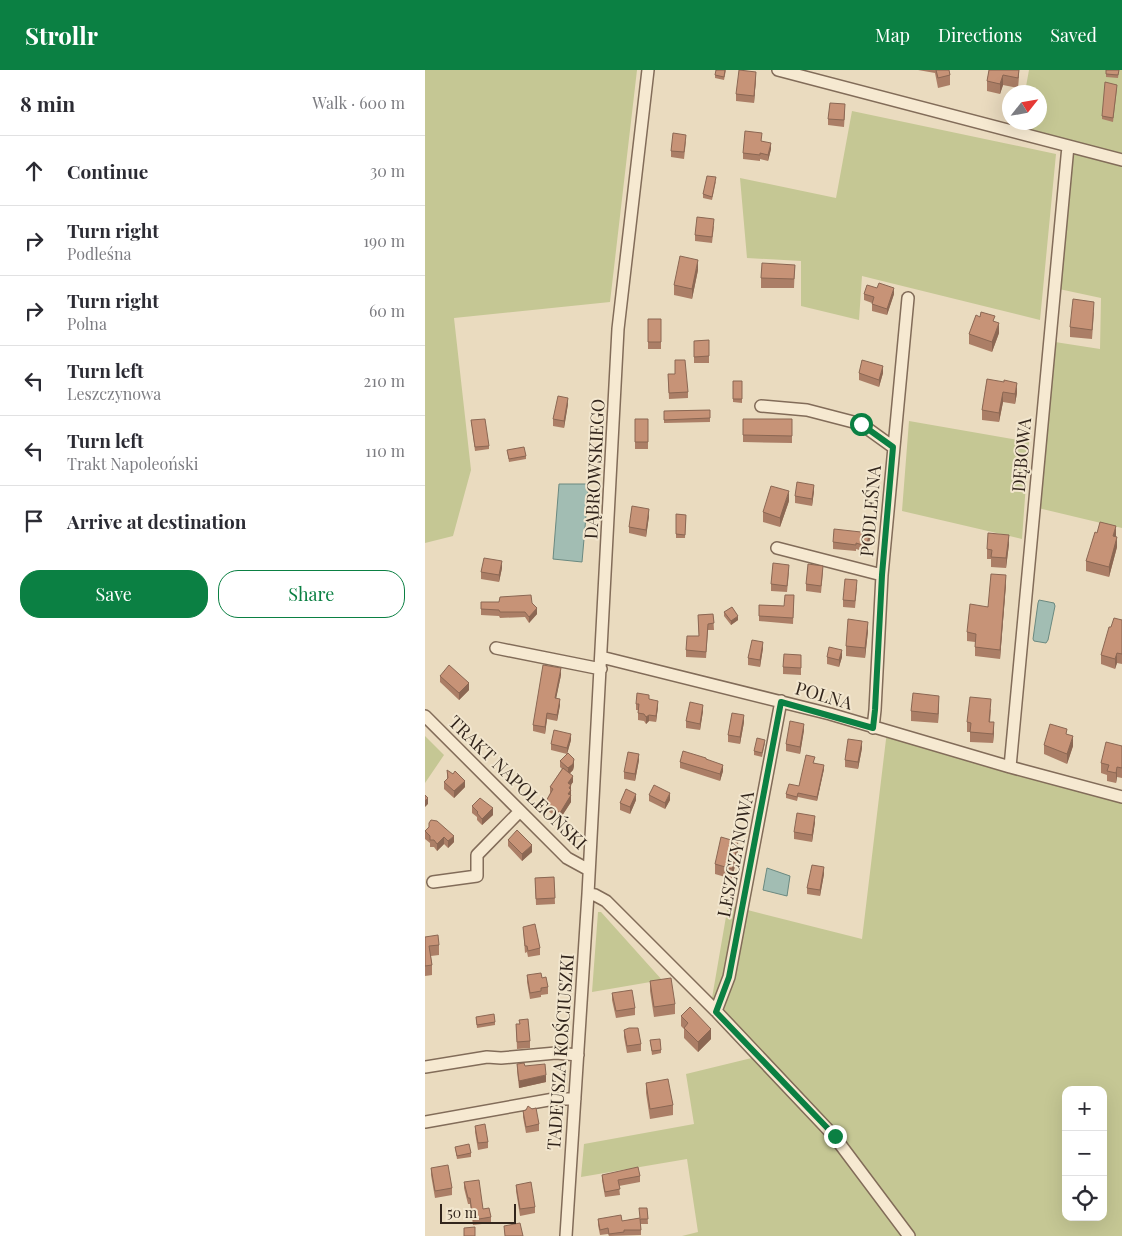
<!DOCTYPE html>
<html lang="en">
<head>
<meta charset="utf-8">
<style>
	:root { --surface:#fff; --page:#f7f7f7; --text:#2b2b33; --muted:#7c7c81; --line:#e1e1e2; --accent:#0b8043 }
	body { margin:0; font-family:"Playfair Display",serif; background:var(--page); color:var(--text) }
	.controls { position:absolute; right:15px; bottom:15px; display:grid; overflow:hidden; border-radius:10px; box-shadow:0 5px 20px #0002 }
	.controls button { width:45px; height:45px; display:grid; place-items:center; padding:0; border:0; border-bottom:1px solid var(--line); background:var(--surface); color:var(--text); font:25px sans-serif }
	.compass { position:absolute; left:577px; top:15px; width:45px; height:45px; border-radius:50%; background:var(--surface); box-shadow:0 5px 20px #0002; rotate:59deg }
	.scale { position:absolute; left:15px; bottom:12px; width:76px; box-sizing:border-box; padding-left:5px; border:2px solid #32251c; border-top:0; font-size:14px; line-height:18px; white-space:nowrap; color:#32251c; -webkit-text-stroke:4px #f2e6ce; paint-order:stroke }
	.stop { position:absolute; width:15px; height:15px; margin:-11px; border:4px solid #0b8043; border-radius:50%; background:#fff }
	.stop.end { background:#0b8043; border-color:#fff; box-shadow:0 1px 5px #0008 }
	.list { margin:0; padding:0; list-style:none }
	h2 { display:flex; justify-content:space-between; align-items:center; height:65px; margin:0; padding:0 20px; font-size:21px }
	h2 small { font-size:16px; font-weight:400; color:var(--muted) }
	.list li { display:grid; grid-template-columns:32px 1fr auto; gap:15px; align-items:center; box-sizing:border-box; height:70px; padding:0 20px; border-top:1px solid var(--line) }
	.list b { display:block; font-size:19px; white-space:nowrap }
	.list p { margin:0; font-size:16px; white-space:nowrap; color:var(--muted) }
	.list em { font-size:16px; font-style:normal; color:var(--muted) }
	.actions { display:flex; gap:10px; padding:15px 20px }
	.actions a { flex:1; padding:11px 0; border:1px solid var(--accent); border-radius:20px; text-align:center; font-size:18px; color:var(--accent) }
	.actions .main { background:var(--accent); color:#fff }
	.icon { flex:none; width:28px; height:28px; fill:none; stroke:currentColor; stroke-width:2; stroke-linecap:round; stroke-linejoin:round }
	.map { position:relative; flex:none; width:697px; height:1166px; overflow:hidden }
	header { display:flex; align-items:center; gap:30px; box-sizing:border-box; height:70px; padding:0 25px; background:var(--accent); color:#fff }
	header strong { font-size:24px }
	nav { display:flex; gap:28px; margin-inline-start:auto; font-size:18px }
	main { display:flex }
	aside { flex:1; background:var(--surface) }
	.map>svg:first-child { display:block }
</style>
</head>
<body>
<header>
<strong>Strollr</strong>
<nav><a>Map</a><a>Directions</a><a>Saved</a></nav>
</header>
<main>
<aside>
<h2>8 min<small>Walk · 600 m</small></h2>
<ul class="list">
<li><svg class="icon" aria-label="ahead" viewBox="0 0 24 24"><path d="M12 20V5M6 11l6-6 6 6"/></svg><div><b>Continue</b></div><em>30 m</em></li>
<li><svg class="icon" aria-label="right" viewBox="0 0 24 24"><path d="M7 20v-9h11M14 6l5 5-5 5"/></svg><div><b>Turn right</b><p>Podleśna</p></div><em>190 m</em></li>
<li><svg class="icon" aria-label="right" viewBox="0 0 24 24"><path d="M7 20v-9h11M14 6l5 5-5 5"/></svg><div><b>Turn right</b><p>Polna</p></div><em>60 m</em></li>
<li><svg class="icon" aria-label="left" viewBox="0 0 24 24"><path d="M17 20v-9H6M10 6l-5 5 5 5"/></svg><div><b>Turn left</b><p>Leszczynowa</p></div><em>210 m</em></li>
<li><svg class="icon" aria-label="left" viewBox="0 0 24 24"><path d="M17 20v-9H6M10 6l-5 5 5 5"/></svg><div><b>Turn left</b><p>Trakt Napoleoński</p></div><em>110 m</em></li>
<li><svg class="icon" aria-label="arrive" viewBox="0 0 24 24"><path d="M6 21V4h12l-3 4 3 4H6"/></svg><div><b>Arrive at destination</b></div></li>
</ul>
<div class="actions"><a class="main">Save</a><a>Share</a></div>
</aside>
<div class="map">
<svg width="697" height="1166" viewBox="0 0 697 1166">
	<rect width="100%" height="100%" fill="#eadbbf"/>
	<!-- green -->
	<path fill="#c5c794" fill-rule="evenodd" d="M0,0H212L185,232L29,248L46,400L28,466L0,473Z
		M604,0H697V89L593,58L594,53L614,52V22H600Z
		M427,41L631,84L615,250L437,206L434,250L376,236V191L322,188L315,108L411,128Z
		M643,76L697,91V458L609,437L630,272L675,279L676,228L634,219Z
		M484,351L604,372L597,469L477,441Z
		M462,661L697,727V1166H257L273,1162L262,1089L156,1107L159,1074L269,1054L261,1004L339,985L287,928L303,835L437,869ZM641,1020H678V1147H641Z
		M0,666L19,685L0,713Z
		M173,842H176L237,910L167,922Z"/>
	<!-- water -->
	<path fill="#a2bdb3" stroke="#6a8980" d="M134,414H162L163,423L157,492L128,489Z
		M614,530L629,533L630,536L623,570L621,573L609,571L608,569L613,533Z
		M342,798L365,806L362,826L338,820Z"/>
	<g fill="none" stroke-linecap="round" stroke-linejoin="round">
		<!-- minor casing -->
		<g stroke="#826c59" stroke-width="14">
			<path id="minor" d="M353,0L697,90
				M336,336L382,340L436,354L468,377
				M352,478L457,505
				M71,578L176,599
				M176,587L405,644L585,697L697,727
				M0,646L142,788L164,800
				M448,658L450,640L457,505L483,228
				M585,697L643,76
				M8,812L52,806V785L95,741
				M163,824L170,825L181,831L291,941L409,1066L484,1166
				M291,941L304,907L356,631
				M0,997L62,987L76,988L131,983L153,985
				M0,1052L129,1029H150
				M141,1166L163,824L193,259L223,0"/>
		</g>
		<!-- minor -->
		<use href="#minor" stroke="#f6e9d1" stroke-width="11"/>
	</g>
	<!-- wall -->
	<path fill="#ab7e66" d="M301,0L299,10L290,8V5Z
		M493,0H524L525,5V15L513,18L510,3Z
		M564,0H594V7L593,18L578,15L575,24L562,21V11Z
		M681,0H694L693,8L681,7Z
		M331,8L329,33L311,31V24Z
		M692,18L688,52L677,49V46Z
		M420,41L419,57L403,55V49Z
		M261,71L259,89L246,87V81Z
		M337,71L346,79L343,91L335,89V91L318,89V83Z
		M291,111L287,130L278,128V124Z
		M289,156L287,173L270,171V165Z
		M370,195L369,218H336V208Z
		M273,200L267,229L249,225V215Z
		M439,224H469L462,245L447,241V233L439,230Z
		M669,242L667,269L645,267V257Z
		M223,249H236V279H223Z
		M570,252L574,263L567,282L544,274V264Z
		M284,270V293H269V271Z
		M434,303H458L454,317L434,310Z
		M243,304L263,322V328L244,329Z
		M562,309L592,323L590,334L578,332L574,352L557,350V340Z
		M308,311H317V333L308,332Z
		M143,334L139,358L128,356V349Z
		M285,340V352L239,353V341Z
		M210,349H223V379H210Z
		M318,349H367V373L318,372Z
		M46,350L64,376V379L50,381Z
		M82,380L101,386V389L84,392Z
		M389,421L387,436L370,433V426Z
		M364,431L355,457L338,452V442Z
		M251,444L261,445L260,468H251Z
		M224,446L221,467L204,463V457Z
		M446,466L441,482L431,479V481L408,479V472Z
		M690,466L692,477L684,507L661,501V491Z
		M584,474L581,498L566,497V489H562V479Z
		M77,498L74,512L56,509V502Z
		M364,502L362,522L346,521V514Z
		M398,502L396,523L381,521V514Z
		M581,514L575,589L550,586V572L542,571V562Z
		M432,517L430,538L418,537V530Z
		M369,525L368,554L334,551V535L359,536Z
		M56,532L107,533L112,544L104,553L100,547L75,548L74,546L56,545Z
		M299,542L313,550L306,555L299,546Z
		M288,544L289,560H283L281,588L261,587V580L274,566L273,545Z
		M697,550V594L692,593L690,599L676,594V585L686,557Z
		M443,561L440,588L421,586V576Z
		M338,578L335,597L323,595V588Z
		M402,587H417L414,597L402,594Z
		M376,591V605L358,604V597Z
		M136,605L131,628L135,635L132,651L122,649L120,664L108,661V655Z
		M15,606L44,620L34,630L15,612Z
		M224,629L233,637L231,652L224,651L221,654L219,651L213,650V640H211V634Z
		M514,636L513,653L486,651V641Z
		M566,639L565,652L569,662L568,673L545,672V662H542V652Z
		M278,641L275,660L261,658V651Z
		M319,652L315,674L303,672V665Z
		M379,660L375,684L361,681V674Z
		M642,665L648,676L642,694L619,684V675Z
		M146,670L142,684L149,696L148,700L145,703L148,712L146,715V732L135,749L120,739V733L125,723V717L137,699L135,697V691L142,684L126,680V674Z
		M340,673L337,687L329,685V681Z
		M697,676V708L692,707L691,713L682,711V705L676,703V693Z
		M437,678L433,699L420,697V690Z
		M281,689L298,701L295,711L255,698V692Z
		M214,690L210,711L199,709V702Z
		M390,691L389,693L399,699L392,731L373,727L372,731L361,728V724L374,716Z
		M22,700L40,717L29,728L19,719V712L22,709Z
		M224,725L245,730L240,739L224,731Z
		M211,730L205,744L195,740V733Z
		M47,736L68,745L57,755L52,750V747L47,743Z
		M390,752L387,772L369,769V762Z
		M4,757L29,772L23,778L19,774L12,781L9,777H5V773L0,769V761Z
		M83,770L107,782L97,791L83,776Z
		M313,782L307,809L290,804V794Z
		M399,804L395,826L382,824V818Z
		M129,807L130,834L111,835L110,808Z
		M98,857L115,878V885L103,887L102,882L100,883Z
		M0,867L14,875V885L6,886L7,895V905L0,906Z
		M102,905L117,908L123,917V924L116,925V927L105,929L102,912Z
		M225,911L250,934V944L229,947L225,921Z
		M187,923L210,938V945L191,948L187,930Z
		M256,946L286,969L273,982L259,968V959L256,956Z
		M51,947L70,952V955L52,958Z
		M91,954L105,971V978L92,979Z
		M199,960L216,974V981L202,983L199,967Z
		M225,970L236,980V983L227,985Z
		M92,994L100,996L121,1012L94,1018L92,1001Z
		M221,1013L248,1035V1045L225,1049L221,1023Z
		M98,1041L114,1054V1061L101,1063L98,1047Z
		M50,1056L63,1072V1078L53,1080L50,1062Z
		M30,1077L46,1083V1087L32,1089Z
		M6,1098L27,1118V1125L10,1128L6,1105Z
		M177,1105L215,1106V1112L194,1116L195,1125L180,1127L177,1110Z
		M39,1112L58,1139L66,1147V1153L48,1155L45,1134H43L39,1118Z
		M91,1115L110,1137V1143L95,1146L91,1121Z
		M222,1138L223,1154H216V1165L184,1166L183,1164L175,1165L173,1155V1149L197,1151L215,1148Z"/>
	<!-- shaded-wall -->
	<path fill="#8b6753" d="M331,2V8L329,33V26Z
		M578,5V15L575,24V14Z
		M346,73V79L343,91V85Z
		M273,190V200L267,229V219Z
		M469,218V224L462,245V239Z
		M574,253V263L567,282V272Z
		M458,296V303L454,317V310Z
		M592,313V323L590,334V324Z
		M578,322V332L574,352V343Z
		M143,328V334L139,358V351Z
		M389,415V421L387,436V429Z
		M364,421V431L355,457V448Z
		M224,439V446L221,467V460Z
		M691,456V466L688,476V466Z
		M446,460V466L441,482V476Z
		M584,465V474L581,498V488Z
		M692,467V477L684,507V497Z
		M77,491V498L74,512V505Z
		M581,505V514L575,589V580Z
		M112,538V544L104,553V547Z
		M313,546V550L306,555V551Z
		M443,552V561L440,588V578Z
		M338,572V578L335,597V590Z
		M417,580V587L414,597V590Z
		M692,583V593L690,599V589Z
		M136,598V605L130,634V628Z
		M44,613V620L34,630V623Z
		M514,626V636L513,653V644Z
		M135,629V635L132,651V645Z
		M233,631V637L231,652V646Z
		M278,635V641L275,660V654Z
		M122,643V649L120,664V657Z
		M224,645V651L221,654V647Z
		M319,645V652L315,674V667Z
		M569,652V662L568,673V664Z
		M379,654V660L375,684V677Z
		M146,664V670L142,684V678Z
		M648,666V676L642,694V684Z
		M437,671V678L433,699V692Z
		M214,684V690L210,711V704Z
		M149,689V696L148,700L143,705V698Z
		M298,695V701L295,711V704Z
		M399,695V699L392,731V727Z
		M692,697V707L691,713V703Z
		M148,706V712L143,719V713Z
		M40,711V717L29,728V721Z
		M146,715V732L135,749V743L144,718Z
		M245,723V730L240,739V733Z
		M211,724V730L205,744V737Z
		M3,728V734L0,737V731Z
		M68,738V745L57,755V749Z
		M390,746V752L387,772V765Z
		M29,766V772L23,778V771Z
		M19,767V774L12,781V774Z
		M313,772V782L307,809V799Z
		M107,775V782L97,791V784Z
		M399,797V804L395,826V820Z
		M286,959V969L273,982V972Z
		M121,1005V1012L94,1018V1011Z"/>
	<!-- building -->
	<path fill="#c79377" stroke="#8b6753" d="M291,0H300L299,7L290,5Z
		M314,0L331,2L329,26L311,24Z
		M511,0H524L525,5L513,8Z
		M564,0H594L593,8L578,5L575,14L562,11Z
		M681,0H694L693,5L681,4Z
		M680,12L692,15L688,48L677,46Z
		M405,33L420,34L419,50L403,49Z
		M320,61L337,63L336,71L346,73L343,85L335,83V85L318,83Z
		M248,63L261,65L259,82L246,81Z
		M282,106L291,107L287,127L278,124Z
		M272,147L289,149L287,167L270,165Z
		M255,186L273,190L267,219L249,215Z
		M337,193L370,195L369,209L336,208Z
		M454,213L469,218L462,239L447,234L449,227L439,224L442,215L452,218Z
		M648,229L669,232L667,260L645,257Z
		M556,242L570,246L568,251L574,253L567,272L544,264L551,245L555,247Z
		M223,249H236V272H223Z
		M284,270V286L269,287V271Z
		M250,290H260L263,322L244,323L243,304H250Z
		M437,290L458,296L454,310L434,303Z
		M562,309L579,312V310L592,313L590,324L578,322L574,343L557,340Z
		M308,311H317V329H308Z
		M133,326L143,328L139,351L128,349Z
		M285,340V348L239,350V341Z
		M60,349L64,376L50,377L46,350Z
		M210,349H223V372H210Z
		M318,349H367V366L318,365Z
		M99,377L101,386L84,389L82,380Z
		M372,412L389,415L387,429L370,426Z
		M346,416L364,421L355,448L338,442Z
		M207,436L224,439L221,460L204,457Z
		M251,444L261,445L260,465L251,464Z
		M675,452L691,456L688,466L692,467L684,497L661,491L670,462L672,463Z
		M437,457L446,460L441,476L431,473V475L408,472L409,459L436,462Z
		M563,463L584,465L581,488L566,487L567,480L562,479Z
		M59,488L77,491L74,505L56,502Z
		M348,493L364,495L362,516L346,514Z
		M383,494L398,496L396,516L381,514Z
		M566,504L581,505L575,580L550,577L551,564L542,562L545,534L563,537Z
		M420,509L432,510L430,531L418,530Z
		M106,525L107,533L112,538L104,547L100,542H75L74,540L56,539V532H74L75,527Z
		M360,525H369L368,548L334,546V535L359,536Z
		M307,537L313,546L306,551L299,542Z
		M288,544L289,553L283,554L281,582L261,580L262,566H274L273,545Z
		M689,548L697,550V584L692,583L690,589L676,585L684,557H686Z
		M423,549L443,552L440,578L421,576Z
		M327,570L338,572L335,590L323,588Z
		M404,577L417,580L414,590L402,587Z
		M359,584L376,585V598L358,597Z
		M24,595L44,613L34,623L15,606Z
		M118,595L136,598L130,628L135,629L132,645L122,643L120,657L108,655Z
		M212,623L224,625V629L233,631L231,646L224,645L221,647L219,644L213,643L214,634H211Z
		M488,623L514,626L513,644L486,641Z
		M545,627L566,629L564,652H569L568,664L545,662L546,653L542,652Z
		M265,632L278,635L275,654L261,651Z
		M307,643L319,645L315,667L303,665Z
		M365,651L379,654L375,677L361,674Z
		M625,654L642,659L641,664L648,666L642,684L619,675Z
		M129,660L146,664L142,678L126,674Z
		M332,668L340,670L337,683L329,681Z
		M423,669L437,671L433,692L420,690Z
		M681,672L697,676V698L692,697L691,703L682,701L684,695L676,693Z
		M258,681L281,688V689L298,695L295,704L255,692Z
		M203,682L214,684L210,704L199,702Z
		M143,683L149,689L148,694L143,698L135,691Z
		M381,685L390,687L388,693L399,695L392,727L373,723L372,727L361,724L364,714L374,716Z
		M138,698L148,706L143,713L146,715L144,718L146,720L143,724L146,725L135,743L120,733L128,719L125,717Z
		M22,700L28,704L30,701L40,711L29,721L19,712L23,708Z
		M229,715L245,723L240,733L224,725Z
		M201,719L211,724L205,737L195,733Z
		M0,725L3,728L0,731Z
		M55,728L68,738L57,749L52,743L53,742L47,736Z
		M372,743L390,746L387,765L369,762Z
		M6,750L12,751L29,766L23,771L19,767L12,774L9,770H5V766L0,761L4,757V753Z
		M92,760L107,775L97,784L83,770Z
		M296,767L313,772L307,799L290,794Z
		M387,795L399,797L395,820L382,818Z
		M129,807L130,828L111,829L110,808Z
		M110,854L115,878L103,881L102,876H100L98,857Z
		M13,865L14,875L4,876L7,895L0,896V867Z
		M116,903L117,908L121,907L123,917L116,918V921L105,923L102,905Z
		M246,908L250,934L229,937L225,911Z
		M207,920L210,938L191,941L187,923Z
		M265,937L286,959L273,972L259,958L263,953L256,946Z
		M69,944L70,952L52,955L51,947Z
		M103,949L105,971L92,972L91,954H95L94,950Z
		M204,958H213L216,974L202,976L199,960Z
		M235,969L236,980L227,981L225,970Z
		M99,993L100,996L120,994L121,1005L94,1011L92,994Z
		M243,1009L248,1035L225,1039L221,1013Z
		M103,1036L107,1039L111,1038L114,1054L101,1057L98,1041L101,1040Z
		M60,1054L63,1072L53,1073L50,1056Z
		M44,1074L46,1083L32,1086L30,1077Z
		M23,1095L27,1118L10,1121L6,1098Z
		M213,1097L215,1106L193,1110L195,1119L180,1122L177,1105Z
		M54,1110L58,1139L64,1138L66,1147L48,1150L45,1128H43L39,1112Z
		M106,1112L110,1137L95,1139L91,1115Z
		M214,1138H222L223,1149H215L216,1160H199V1162L184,1164L183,1158L175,1160L173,1149L196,1145L197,1151L215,1148Z
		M95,1153L98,1166H80L79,1156Z
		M50,1157V1166H39V1158Z"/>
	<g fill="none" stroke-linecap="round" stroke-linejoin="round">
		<!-- route -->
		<path stroke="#0b8043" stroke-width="6" d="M410,1066L291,942L304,907L356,632L448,658L450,640L457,505L468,377L436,354"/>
	</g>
	<g text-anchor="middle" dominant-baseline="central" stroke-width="4" stroke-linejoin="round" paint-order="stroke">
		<!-- street labels -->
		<g font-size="18" fill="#32251c" stroke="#f2e6ce">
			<text transform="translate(596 385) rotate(-85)">DĘBOWA</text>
			<text transform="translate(169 399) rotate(-87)">DĄBROWSKIEGO</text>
			<text transform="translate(445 441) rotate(-85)">PODLEŚNA</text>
			<text transform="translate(399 625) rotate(16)">POLNA</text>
			<text transform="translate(93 712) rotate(44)">TRAKT NAPOLEOŃSKI</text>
			<text transform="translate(310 784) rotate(-79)">LESZCZYNOWA</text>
			<text transform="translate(135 982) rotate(-86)">TADEUSZA KOŚCIUSZKI</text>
		</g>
	</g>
</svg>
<div class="controls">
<button>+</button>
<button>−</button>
<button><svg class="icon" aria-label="locate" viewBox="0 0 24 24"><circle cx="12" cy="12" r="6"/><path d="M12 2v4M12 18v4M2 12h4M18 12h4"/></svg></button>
</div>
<svg class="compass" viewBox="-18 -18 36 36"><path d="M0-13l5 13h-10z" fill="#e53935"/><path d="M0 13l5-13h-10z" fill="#7c7c81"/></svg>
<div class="scale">50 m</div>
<div class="stop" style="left:436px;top:354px"></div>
<div class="stop end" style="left:410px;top:1066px"></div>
</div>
</main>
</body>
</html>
